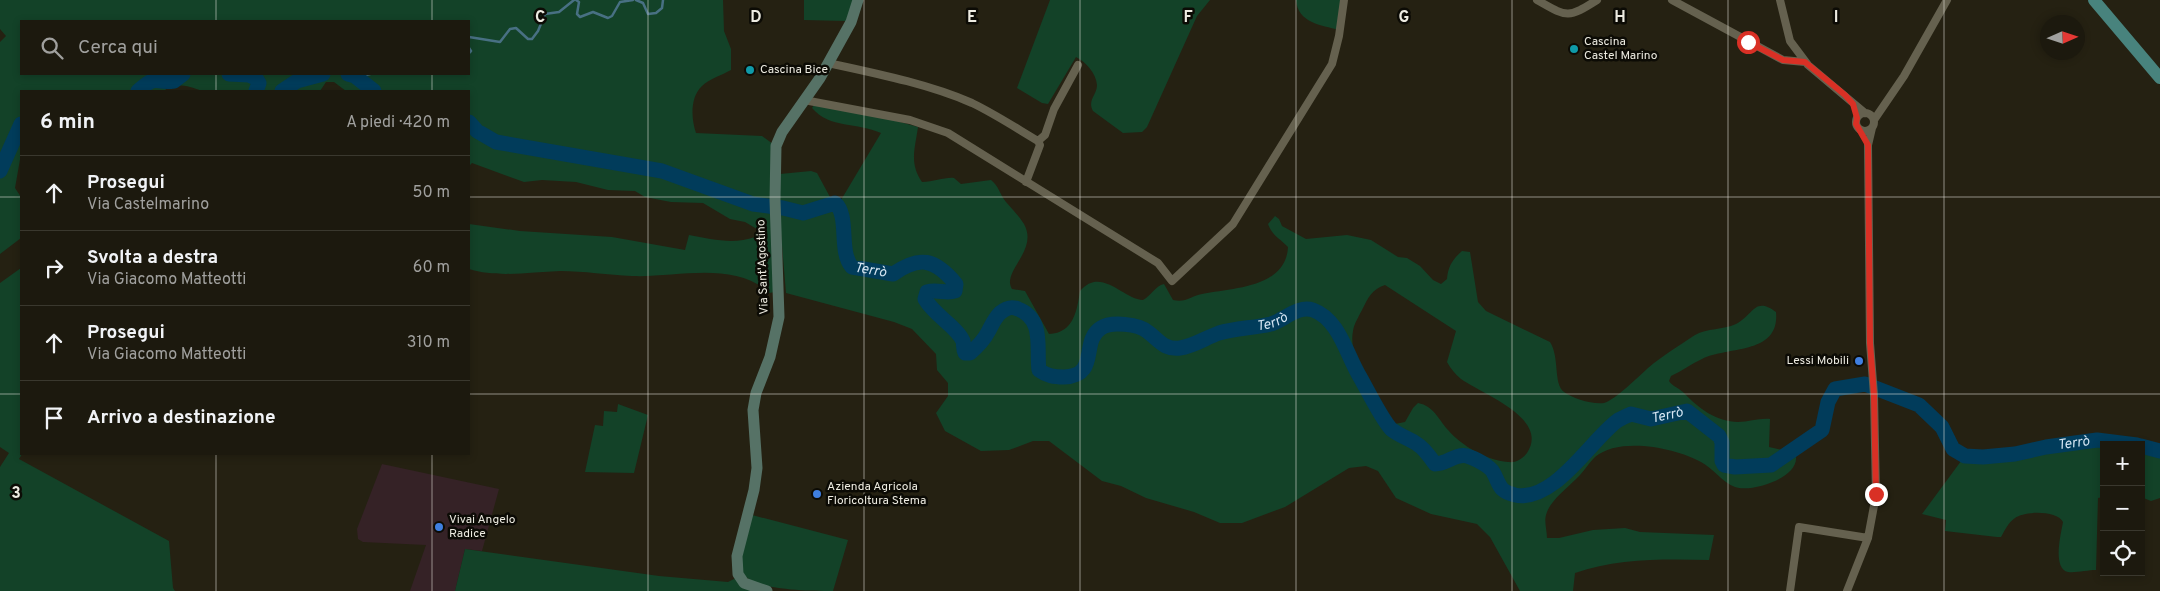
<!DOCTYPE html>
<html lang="it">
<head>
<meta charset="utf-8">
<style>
	:root { --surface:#1c190e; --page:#29261c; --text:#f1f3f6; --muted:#a0a09e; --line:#3a382e }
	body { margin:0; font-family:Overpass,sans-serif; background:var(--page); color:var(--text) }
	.controls { position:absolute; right:15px; bottom:15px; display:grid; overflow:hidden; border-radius:0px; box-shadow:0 2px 8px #0003 }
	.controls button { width:45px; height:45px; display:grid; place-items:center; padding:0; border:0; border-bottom:1px solid var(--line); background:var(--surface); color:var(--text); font:25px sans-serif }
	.compass { position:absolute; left:2040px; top:15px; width:45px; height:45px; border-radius:50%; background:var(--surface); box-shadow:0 2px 8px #0003; rotate:87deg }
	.stop { position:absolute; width:15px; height:15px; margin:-11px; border:4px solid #d93025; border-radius:50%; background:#fff }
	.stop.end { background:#d93025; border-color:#fff; box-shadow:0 1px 5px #0008 }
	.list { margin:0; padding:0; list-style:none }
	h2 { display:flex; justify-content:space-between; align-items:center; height:65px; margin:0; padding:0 20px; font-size:21px }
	h2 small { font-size:16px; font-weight:400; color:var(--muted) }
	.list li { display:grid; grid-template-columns:32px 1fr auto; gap:15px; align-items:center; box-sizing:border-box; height:75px; padding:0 20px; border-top:1px solid var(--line) }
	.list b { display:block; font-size:19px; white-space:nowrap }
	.list p { margin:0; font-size:16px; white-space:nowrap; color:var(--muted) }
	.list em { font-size:16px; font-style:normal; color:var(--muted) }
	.icon { flex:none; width:28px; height:28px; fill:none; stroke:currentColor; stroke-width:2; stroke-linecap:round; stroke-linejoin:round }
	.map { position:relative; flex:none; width:2160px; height:591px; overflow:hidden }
	.search { position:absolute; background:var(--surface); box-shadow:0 2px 8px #0003; left:20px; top:20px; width:450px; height:55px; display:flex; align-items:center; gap:12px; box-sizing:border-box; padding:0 18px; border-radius:0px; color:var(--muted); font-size:19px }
	.panel { position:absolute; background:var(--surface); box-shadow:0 2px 8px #0003; left:20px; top:90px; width:450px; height:365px; border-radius:0px }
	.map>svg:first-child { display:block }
</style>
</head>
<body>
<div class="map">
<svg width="2160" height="591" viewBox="0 0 2160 591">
	<rect width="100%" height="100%" fill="#252112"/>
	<!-- industrial -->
	<path fill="#352226" d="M382,464L499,489L482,551L465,549L455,591H410L426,545L363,542L358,539L357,529Z"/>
	<!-- green -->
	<path fill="#134228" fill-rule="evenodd" d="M0,0H723L724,31L731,49V70C722,75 709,79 702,86C690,97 691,119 696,133L762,136L773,144L775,292L769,293C734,260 675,278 632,276C608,275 584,271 560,271C531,272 497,278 469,269V224L520,231L612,237L685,250L689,235C711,239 733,245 755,237L757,229L745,222L730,219L703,203L671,202L645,197L635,191L608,190L576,182L542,180L524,182L472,163L469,166V91H346L334,82H326L320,91H202C189,86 181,84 167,87L165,91H21V154L15,188L21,197V238L0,254V42L6,36L0,29ZM21,21H469V74H21Z
		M804,0H853L846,21L804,20Z
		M1050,0H1210L1197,16L1147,127L1142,132L1123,133L1093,111C1087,100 1097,95 1097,85C1096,73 1086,62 1076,57L1048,104L1042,103L1017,88Z
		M1296,0H1342L1339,30C1321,25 1298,23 1296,0Z
		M818,99L918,127C915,149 909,163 922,182C934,182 945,177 954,178L961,184L991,180C999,186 1000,195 1006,202C1012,209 1019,216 1024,224C1039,251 1001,271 1012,289L1025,291L1049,334C1074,333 1077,310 1080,291C1101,266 1123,299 1143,300C1151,296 1155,286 1164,284L1173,300C1186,303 1191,296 1202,294C1233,288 1286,288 1288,247C1280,238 1273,237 1268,224L1275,216L1279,219L1282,226L1306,239L1347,235L1371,240L1398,257L1407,258L1420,266L1433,280L1441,284L1447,279C1448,266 1453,259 1462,251L1470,252L1478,302L1486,311L1550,342C1560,358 1553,383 1564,392C1572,398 1593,405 1604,403C1615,400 1639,376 1648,368C1662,356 1680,345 1695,335C1707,328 1723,330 1736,324C1754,315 1754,296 1776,312C1780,355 1729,346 1702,359C1691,364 1682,371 1671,376L1669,381C1672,386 1679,388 1684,393C1698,408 1717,422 1738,422C1749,422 1759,418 1770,419L1769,447L1795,453C1804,476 1753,493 1735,487C1723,483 1713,468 1701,462C1677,448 1619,436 1595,457C1588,464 1583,473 1575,480C1566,489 1549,502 1546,515C1544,521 1547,531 1547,538H1559L1593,530L1625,528L1640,532L1714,535L1709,560C1666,559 1617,558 1575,573L1573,591H1520L1490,537L1477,524L1431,514L1396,498L1378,471L1366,466L1349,468L1285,507L1242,523H1220L1194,512L1146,498L1121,486L1102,481L1049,441H1033L1009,450L981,451L945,431L936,413L948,396V383L937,370L936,354L912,329L894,322L786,293L780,221V174L811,171L817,173L830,197L841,200L881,133C857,122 830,129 812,108ZM1385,285L1456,331L1447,362C1451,369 1455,374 1461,379C1482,394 1550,418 1527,453C1522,459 1516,463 1508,462C1486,460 1462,446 1448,430C1438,419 1434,406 1418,403L1413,408L1405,422L1395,424C1379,399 1347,361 1353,331C1354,324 1359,316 1362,310C1368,298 1372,289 1385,285Z
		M21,268L22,454L19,459L169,541L173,588L175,591H0V467L9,453L0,447V283Z
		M618,404L648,415L634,473L585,472L595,425L603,426L604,411L617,412Z
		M2087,438L2160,446V498L2151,501L2141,497V445H2104V497L2098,498L2096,570C2088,570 2076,573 2068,572C2052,568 2061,534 2063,522C2057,510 2024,511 2015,518C2008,523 2005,530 2001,537H1997L1945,531L1946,520L1922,514L1967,453C2008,453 2046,439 2087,438Z
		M752,515L848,540L833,591C813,591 751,591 742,572C737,559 748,529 752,515Z
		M465,549L659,576L728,582L736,578L754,591H455Z"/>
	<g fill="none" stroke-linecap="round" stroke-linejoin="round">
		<!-- stream -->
		<path stroke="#487083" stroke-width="2.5" d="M576,0L579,2L577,14L580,17L593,12L608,18L612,16L620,2L633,0
			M636,0L643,3L648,14L656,13L662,8L663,0
			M469,37L500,42L510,29L516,28L528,39H532L538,31L545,14L559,12L574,0
			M469,48L471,51L469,53
			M356,77L370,74"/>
		<!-- river -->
		<g stroke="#013c5b" stroke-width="15">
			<path d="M229,74L249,75L256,78L259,83L256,91"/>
			<path d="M348,74L355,76L374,91"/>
			<path d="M138,91C158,73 154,84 174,81L183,74"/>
			<path d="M282,91L297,81L323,74"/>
			<path id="s1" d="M469,122L477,131L496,142L662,171L753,204L783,208L803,213L835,203C850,216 838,251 852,267L893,274C920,255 935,259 956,284L955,291C946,294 937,289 927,292L925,299C934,315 957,327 963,341C964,345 963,349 965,353H970C977,347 984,340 988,332C992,325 994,319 1000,313C1006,308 1011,306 1018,309C1045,319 1036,349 1039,370C1047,376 1054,377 1064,377C1100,376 1080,341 1101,328C1111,321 1139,324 1148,332C1159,340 1164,350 1180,348C1194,346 1205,338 1219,333C1235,328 1254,328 1271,324C1284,320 1298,305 1313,310C1339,319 1347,356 1360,377C1368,391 1381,418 1391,429C1398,435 1410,439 1417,444C1424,448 1430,457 1435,464C1447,464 1456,453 1467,456C1474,458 1490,466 1493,472C1500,484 1498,491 1515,495C1554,503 1591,440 1617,421C1621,418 1627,416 1631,414L1651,419L1687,411L1719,436L1722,442V461L1724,465L1735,467L1771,465L1822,430L1828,402L1835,389L1865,384L1919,405L1942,427L1953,449L1965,456L1983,457L2015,454L2046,447L2097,440L2137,445"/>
			<path d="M0,171L21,124"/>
			<path d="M2141,446L2160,451"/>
		</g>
		<!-- street -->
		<path stroke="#65614f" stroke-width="8" d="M1537,0C1567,17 1567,19 1597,0
			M1672,0L1783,60L1805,62
			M1780,0L1790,41L1808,65L1865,113
			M828,63C874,73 929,84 972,103C995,114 1016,128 1038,141L1040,145L1026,182
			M804,100L910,120L948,133L1158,263L1172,281L1233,224L1332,64L1339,36L1344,0
			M1856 122a9 9 0 1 1 18 0a9 9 0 1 1-18 0Z
			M1874,120L1904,76L1947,0
			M1038,141L1045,135L1054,109L1078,65
			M1790,591L1799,527L1868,538
			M1847,591L1868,538L1876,495L1874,395L1870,343L1868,145L1872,128"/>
		<!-- secondary -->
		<path stroke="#567266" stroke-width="11" d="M767,591L744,583L738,574L737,556L754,490L757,468L753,410L756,393L770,357L779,317L775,200L776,146L782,132L820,78L851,22L858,0"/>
		<!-- primary -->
		<path stroke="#48837d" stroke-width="12" d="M2094,0L2160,78"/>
	</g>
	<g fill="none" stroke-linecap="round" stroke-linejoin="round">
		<!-- route -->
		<path stroke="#d93025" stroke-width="6" d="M1748,42L1783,60L1805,62L1845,95L1853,104L1857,118L1856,124L1868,145L1870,343L1874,395L1876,494"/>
	</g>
	<!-- grid -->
	<path fill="none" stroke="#edebe1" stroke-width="1" stroke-opacity="0.55" d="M216,0V21M432,0V21M648,0V591M864,0V591M1080,0V591M1296,0V591M1512,0V591M1728,0V591M1944,0V591M216,74V91M432,74V91M0,197H21M469,197H2160M0,394H21M469,394H2160M216,454V591M432,454V591"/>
	<!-- markers -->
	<g fill="#0f9aa8" stroke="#0c0b05" stroke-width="2">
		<circle cx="1574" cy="49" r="5"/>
		<circle cx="750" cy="70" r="5"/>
	</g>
	<g fill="#3f7fe0" stroke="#0c0b05" stroke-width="2">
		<circle cx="1859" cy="361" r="5"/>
		<circle cx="817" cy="494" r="5"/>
		<circle cx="439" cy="527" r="5"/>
	</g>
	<g text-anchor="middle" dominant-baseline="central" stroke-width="5" stroke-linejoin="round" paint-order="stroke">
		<!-- poi labels -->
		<g font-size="12" fill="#edebe1" stroke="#0c0b05" text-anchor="start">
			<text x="1584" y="42">Cascina<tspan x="1584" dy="14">Castel Marino</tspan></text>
			<text x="760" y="70">Cascina Bice</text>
			<text x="1849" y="361" text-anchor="end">Lessi Mobili</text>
			<text x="827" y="487">Azienda Agricola<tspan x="827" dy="14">Floricoltura Stema</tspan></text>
			<text x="449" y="520">Vivai Angelo<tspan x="449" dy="14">Radice</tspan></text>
		</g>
		<!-- street labels -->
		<g font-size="12" fill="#edebe1" stroke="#0c0b05">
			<text transform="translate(763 267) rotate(-92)">Via Sant'Agostino</text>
		</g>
		<!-- water labels -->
		<g font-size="14" font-style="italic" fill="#d5e6f3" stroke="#0c0b05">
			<text stroke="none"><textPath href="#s1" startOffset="470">Terrò</textPath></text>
			<text stroke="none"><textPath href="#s1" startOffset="1099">Terrò</textPath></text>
			<text stroke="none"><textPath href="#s1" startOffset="1626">Terrò</textPath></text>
			<text stroke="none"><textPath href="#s1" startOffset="2138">Terrò</textPath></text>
		</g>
	</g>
	<g font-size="16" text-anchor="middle" font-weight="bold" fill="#edebe1" stroke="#0c0b05" stroke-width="5" stroke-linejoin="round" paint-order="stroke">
		<text x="540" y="22">C</text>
		<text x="756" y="22">D</text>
		<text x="972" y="22">E</text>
		<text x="1188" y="22">F</text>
		<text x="1404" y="22">G</text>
		<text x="1620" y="22">H</text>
		<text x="1836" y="22">I</text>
		<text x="16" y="498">3</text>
	</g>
</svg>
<div class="controls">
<button>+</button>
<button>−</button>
<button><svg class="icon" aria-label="locate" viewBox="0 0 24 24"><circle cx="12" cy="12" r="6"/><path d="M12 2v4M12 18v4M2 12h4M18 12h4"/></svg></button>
</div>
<svg class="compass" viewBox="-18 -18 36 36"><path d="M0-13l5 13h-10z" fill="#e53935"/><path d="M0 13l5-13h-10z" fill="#a0a09e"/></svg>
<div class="stop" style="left:1748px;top:42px"></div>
<div class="stop end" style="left:1876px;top:494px"></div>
<div class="search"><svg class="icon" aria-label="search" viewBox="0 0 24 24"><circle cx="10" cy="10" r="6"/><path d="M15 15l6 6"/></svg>Cerca qui</div>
<section class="panel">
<h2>6 min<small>A piedi · 420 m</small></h2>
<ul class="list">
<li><svg class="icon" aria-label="ahead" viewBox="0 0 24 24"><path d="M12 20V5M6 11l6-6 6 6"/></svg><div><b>Prosegui</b><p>Via Castelmarino</p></div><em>50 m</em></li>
<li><svg class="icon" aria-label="right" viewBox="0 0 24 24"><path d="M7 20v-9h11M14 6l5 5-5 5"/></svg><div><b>Svolta a destra</b><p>Via Giacomo Matteotti</p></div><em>60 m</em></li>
<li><svg class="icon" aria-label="ahead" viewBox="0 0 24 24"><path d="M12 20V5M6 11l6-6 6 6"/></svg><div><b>Prosegui</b><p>Via Giacomo Matteotti</p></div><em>310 m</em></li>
<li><svg class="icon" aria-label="arrive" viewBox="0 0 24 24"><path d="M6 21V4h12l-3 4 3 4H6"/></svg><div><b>Arrivo a destinazione</b></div></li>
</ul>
</section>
</div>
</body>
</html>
